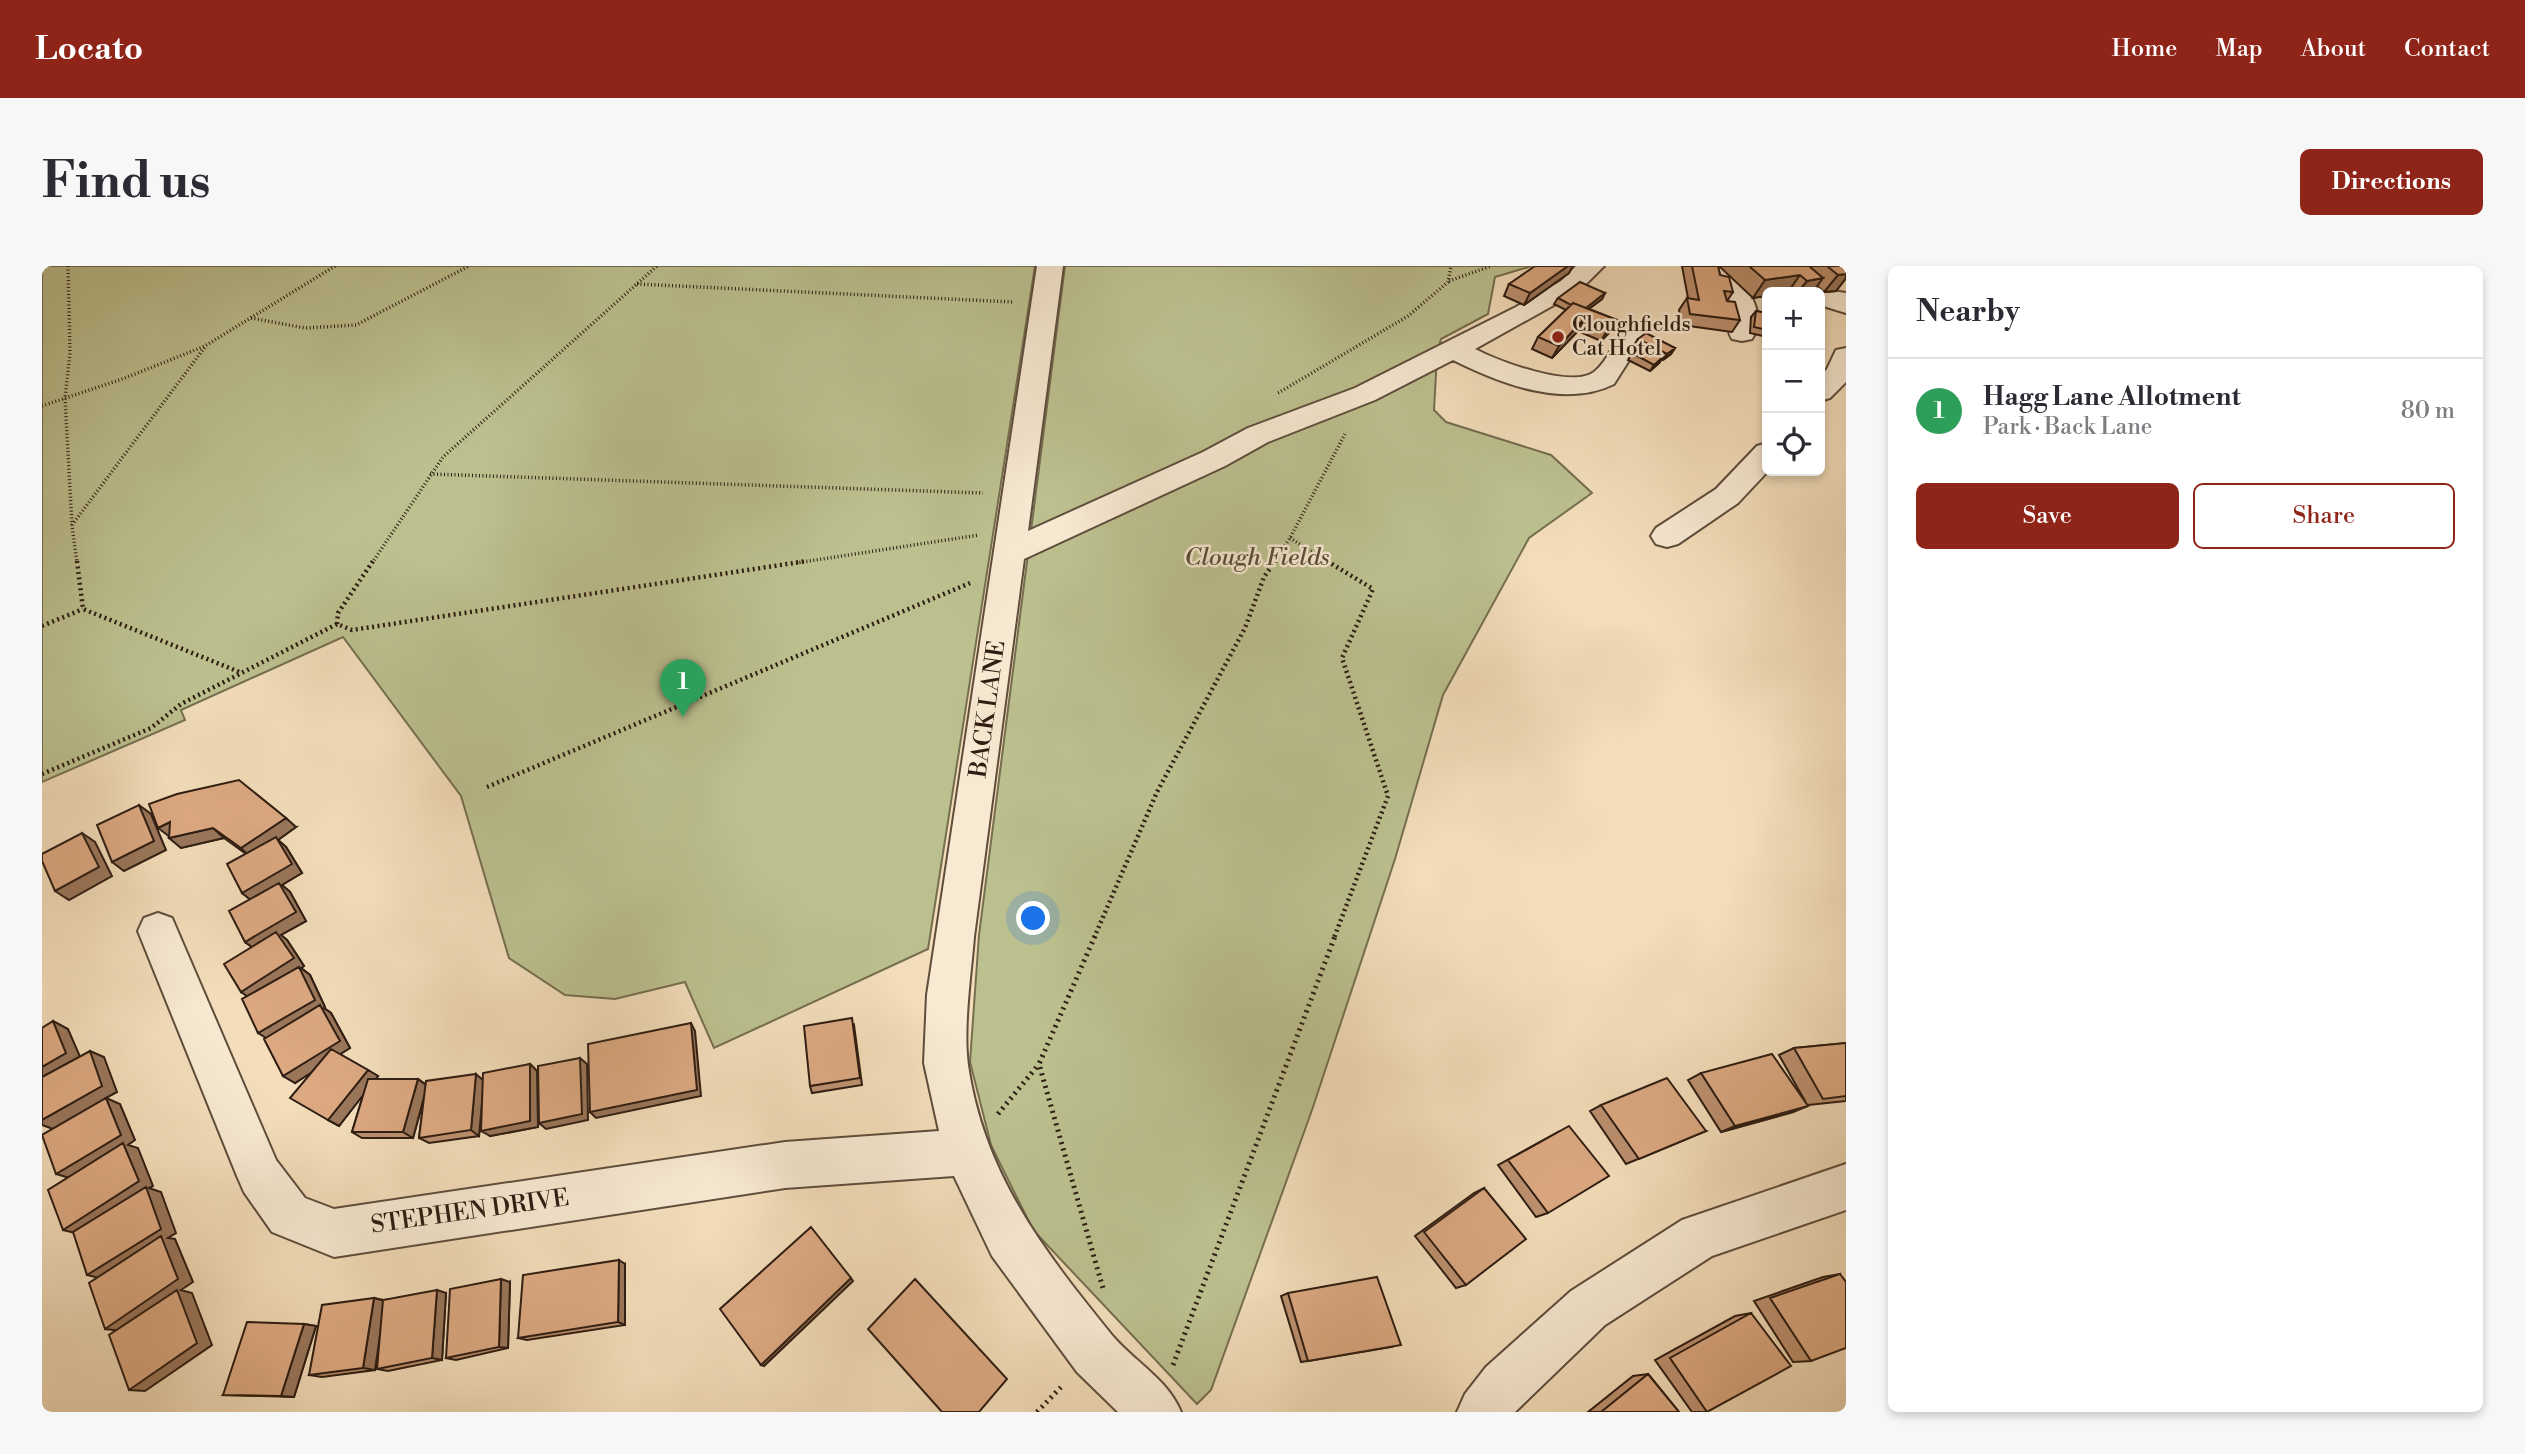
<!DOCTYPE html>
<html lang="en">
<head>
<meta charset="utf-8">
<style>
	:root { --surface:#fff; --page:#f7f7f7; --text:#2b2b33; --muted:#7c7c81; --line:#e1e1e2; --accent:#8f2418 }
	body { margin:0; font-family:"Libre Bodoni",serif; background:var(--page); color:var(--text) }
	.controls { position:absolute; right:21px; top:21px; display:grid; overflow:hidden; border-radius:10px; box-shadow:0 4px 10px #0003 }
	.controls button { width:63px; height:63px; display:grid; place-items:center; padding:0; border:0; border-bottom:2px solid var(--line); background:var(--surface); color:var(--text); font:35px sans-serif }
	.you { position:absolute; left:992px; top:653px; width:24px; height:24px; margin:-18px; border:5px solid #fff; border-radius:50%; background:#1a73e8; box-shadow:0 0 0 10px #1a73e833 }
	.badge { display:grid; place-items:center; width:46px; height:46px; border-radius:50%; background:var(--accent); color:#fff; font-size:23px; font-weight:700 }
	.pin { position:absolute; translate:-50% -58px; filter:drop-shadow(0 2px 4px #0008) }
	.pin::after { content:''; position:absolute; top:37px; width:24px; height:21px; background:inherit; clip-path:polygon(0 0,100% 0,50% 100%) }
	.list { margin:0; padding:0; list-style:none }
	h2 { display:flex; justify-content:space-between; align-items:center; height:91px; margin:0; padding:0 28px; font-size:30px }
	h2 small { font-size:23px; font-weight:400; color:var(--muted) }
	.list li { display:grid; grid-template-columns:46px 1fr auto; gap:21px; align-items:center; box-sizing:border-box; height:105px; padding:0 28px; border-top:2px solid var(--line) }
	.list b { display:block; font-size:26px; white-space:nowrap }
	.list p { margin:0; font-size:23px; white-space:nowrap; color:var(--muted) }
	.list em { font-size:23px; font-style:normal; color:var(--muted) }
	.actions { display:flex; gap:14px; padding:21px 28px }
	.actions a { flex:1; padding:16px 0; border:2px solid var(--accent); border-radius:10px; text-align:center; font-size:24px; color:var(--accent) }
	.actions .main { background:var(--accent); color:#fff }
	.icon { flex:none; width:38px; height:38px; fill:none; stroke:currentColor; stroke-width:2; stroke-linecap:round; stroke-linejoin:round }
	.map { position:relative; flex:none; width:1804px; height:1146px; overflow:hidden; border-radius:10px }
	header { display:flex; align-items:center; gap:42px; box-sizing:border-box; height:98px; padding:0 35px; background:var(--accent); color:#fff }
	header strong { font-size:33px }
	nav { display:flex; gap:38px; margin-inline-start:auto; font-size:24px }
	.intro { display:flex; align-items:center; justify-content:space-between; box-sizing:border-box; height:168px; padding:0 42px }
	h1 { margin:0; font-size:49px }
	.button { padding:18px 32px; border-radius:10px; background:var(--accent); color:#fff; font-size:24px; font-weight:700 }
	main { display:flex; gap:42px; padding:0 42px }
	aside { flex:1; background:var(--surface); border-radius:10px; box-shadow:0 4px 10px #0003 }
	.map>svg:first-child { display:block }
</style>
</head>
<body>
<header>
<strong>Locato</strong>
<nav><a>Home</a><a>Map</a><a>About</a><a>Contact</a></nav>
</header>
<div class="intro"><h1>Find us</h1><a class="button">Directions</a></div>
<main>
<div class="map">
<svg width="1804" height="1146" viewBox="0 0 1804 1146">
	<rect width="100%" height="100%" fill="#f3ddba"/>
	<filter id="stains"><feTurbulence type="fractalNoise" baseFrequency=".00286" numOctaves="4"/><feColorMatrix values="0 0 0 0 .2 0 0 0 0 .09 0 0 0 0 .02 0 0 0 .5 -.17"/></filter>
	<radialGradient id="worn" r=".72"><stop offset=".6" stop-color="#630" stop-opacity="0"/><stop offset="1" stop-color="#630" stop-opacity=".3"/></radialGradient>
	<!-- green -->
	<path fill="#bcc08f" stroke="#756e50" stroke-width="2" d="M0,0H993L886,683L672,782L643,716L573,733L523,729L467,692L419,530L301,371L139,444L143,454L0,516Z
		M1023,0H1490L1453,11L1446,48L1399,73L1395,90L1392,144L1404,156L1509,189L1550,227L1487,272L1401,429L1353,593L1270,844L1169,1124L1155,1138L991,964L949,879L928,796L937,669Z"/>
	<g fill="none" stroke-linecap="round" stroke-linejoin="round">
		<!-- minor casing -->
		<g stroke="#5f4d3c" stroke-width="4">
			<path id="minor" d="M995,0H1021L986,265L1161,186L1206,162L1313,122L1474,41L1519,15L1534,0H1562L1537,25L1433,83C1456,95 1529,123 1552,106C1566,95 1573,74 1582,60L1592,58L1602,60L1605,66L1572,118C1522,143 1457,117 1411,94L1333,134L1226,176L1183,200L982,293L932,671C929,709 921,761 926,799C942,908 1001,984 1069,1068C1091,1095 1125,1112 1139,1146H1076L1035,1106L950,990L912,910L743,922L292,991L230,966L202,926L195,910L96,665L102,652L116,647L130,652L234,894L263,932L292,943L743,876L897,865L882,797L885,729Z
				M1656,0H1685C1703,16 1727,48 1710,73L1700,75L1690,73C1682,61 1690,43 1683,29C1677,17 1664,11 1656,0Z
				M1778,23L1804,27V47L1778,39V26H1768Z
				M1804,82V116L1788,132L1778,135V110L1785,103L1794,84Z
				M1725,177L1726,205L1696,237L1636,278L1625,281L1614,278L1609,270L1614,262L1674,223L1715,180Z
				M1804,898V944L1670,990L1563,1059L1473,1146H1415L1423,1128L1444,1101L1529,1025L1640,954Z"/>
		</g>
		<!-- path-far2 -->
		<path stroke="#2e1d12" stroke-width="3.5" stroke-dasharray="1 2.5" stroke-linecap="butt" d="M26,0L28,87L23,132L30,260L35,297
			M1407,15L1449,0
			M595,18L970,36
			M209,52L263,62L314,59L427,0
			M1236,127L1366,50L1406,16L1409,0
			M0,140L83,112L163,80L293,0
			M388,208L941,227
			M30,259L163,81
			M1248,272L1288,297
			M330,297L401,191L615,0
			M754,297L937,269
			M1231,297L1248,272L1303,168"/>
		<!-- path-far1 -->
		<path stroke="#2e1d12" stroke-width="4.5" stroke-dasharray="2 3.5" stroke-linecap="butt" d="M35,295L41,343L200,407
			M1285,295L1331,323L1300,392L1346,530L1292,672
			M295,358L296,347L331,295
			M0,360L41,343
			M0,508L109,462L139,438L295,358L310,364L765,295
			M445,521L928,317
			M1052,672L1115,526L1203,362L1222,311L1233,295"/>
		<!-- path -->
		<path stroke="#2e1d12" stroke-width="5" stroke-dasharray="2 4.5" stroke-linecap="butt" d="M1053,670L997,798L1062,1026
			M956,848L997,798
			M1131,1099L1293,670
			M995,1146L1021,1119"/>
		<!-- minor -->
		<use href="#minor" fill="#f7e9d2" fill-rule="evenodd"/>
	</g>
	<!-- wall -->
	<path fill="#bd9170" stroke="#2e1d12" stroke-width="2" d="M1640,0H1676L1678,9L1691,26L1685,35L1698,54L1690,66L1640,59L1637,44L1645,32H1646Z
		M1677,0H1799L1804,4V12L1794,25L1782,26L1775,20L1771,26H1725V30L1711,32Z
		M1527,7L1482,39L1462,30L1467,18Z
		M1563,27L1560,33L1547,43L1575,54L1568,66L1559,75L1536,65L1510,92L1490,83L1496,71L1524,44L1512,38L1516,32Z
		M1714,45L1725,47V71L1708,67L1709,51Z
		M1596,73L1633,82L1629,88L1621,94L1620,93L1617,97L1608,105L1586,94L1590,87L1597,82L1592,79Z
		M254,561L236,574L244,581L260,607L240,619L248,626L264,655L239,669L245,674L262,700L259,702L268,709L283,741L282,742L289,747L308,782L298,788L336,810L334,813H376L383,818L441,814L488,798L495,805L496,861L448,870L440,833L437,870L387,877L377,872L382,833L371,872H320L310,866L321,829L297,860L286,854L271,805L253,817L224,772L205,731L210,681L203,676L208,633L200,627L204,588L182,572L139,582L127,570Z
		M812,759L820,819L770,827L768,820Z
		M1804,777V835L1766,839L1751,846L1679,866L1646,814L1659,807L1763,835L1737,789L1752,782Z
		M1559,839L1664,865L1584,898L1548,845Z
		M1516,866L1506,947L1494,951L1456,899Z
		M1442,922L1424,1019L1414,1022L1373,970L1432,927Z
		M583,998V1059L485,1074L476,1072Z
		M1798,1008L1769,1095L1751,1096L1712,1035L1781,1011Z
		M468,1016L466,1082L414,1094L404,1092Z
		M404,1027L400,1094L346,1105L335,1103L338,1070L333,1104L280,1111L267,1109L332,1032L342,1034Z
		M1246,1027L1349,1081L1259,1096L1239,1030Z
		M1709,1047L1665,1146H1650L1613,1094L1693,1050Z
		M262,1058L274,1060L252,1131L181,1129Z
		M1606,1108L1637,1146H1546L1591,1110Z"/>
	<!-- shaded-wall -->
	<path fill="#9a765b" stroke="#2e1d12" stroke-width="2" d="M1526,0H1531L1527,7L1482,39L1488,27Z
		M1804,8V12L1794,25L1782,26L1796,9Z
		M1758,9L1746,26H1725V30L1711,32L1723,14Z
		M1781,12L1771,26H1756L1765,15Z
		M1563,27L1560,33L1537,50L1540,44Z
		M1542,53L1536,65L1510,92L1517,80Z
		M1575,54L1568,66L1559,75L1566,63Z
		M1633,82L1629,88L1621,94L1625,88Z
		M1621,91L1617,97L1608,105L1612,99Z
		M97,539L109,548L124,584L82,605L70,596Z
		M244,552L254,561L236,574L244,581L260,607L240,619L248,626L264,655L239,669L245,674L262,700L259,702L268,709L283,741L282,742L289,747L308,782L253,817L241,810L227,774L216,767L211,734L199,726L214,684L203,676L211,636L200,627L209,592L199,582Z
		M128,556V571L116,562Z
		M171,562L182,572L139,582L127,572Z
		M40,567L53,576L70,610L27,634L13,625Z
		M11,755L26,763L39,793L0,816V801Z
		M649,757L653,765L659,830L554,852L548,846Z
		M48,785L62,791L75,826L64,832L78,838L93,874L86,879L96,882L111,920L107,922L119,926L134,967L126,972L133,973L151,1016L139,1024L150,1027L170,1079L103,1125L87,1124L80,1065L63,1063L61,1013L45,1009L37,968L21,964L31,913L14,908L11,863L0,859V854Z
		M538,792L545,798L546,854L504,863L497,857Z
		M488,798L495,805L496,861L448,870L439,865Z
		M326,804L336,810L297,860L286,854Z
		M434,808L442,815L437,870L429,864Z
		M376,813L385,820L371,872L361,866Z
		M1766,840L1751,846L1679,866L1693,860Z
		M577,994L583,998V1059L576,1056Z
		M809,1012L811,1015L722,1100L719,1099Z
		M459,1013L468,1016L466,1082L457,1081Z
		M395,1024L404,1027L400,1094L390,1092Z
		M332,1032L343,1035L333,1104L321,1102Z
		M262,1058L274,1060L252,1131L239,1130Z"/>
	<!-- building -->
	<path fill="#dca982" stroke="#2e1d12" stroke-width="2" d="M1493,0H1526L1488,27L1467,18Z
		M1650,0H1676L1678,9L1687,11L1691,26L1682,25L1685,35L1693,36L1698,54L1648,48L1645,32L1657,34Z
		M1707,0H1767L1781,12L1765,15L1758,9L1723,14Z
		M1785,0H1799L1804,4V8L1796,9Z
		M1538,16L1563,27L1544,42L1531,37L1529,39L1516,32Z
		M1531,37L1575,54L1566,63L1542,53L1517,80L1496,71Z
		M1714,45L1725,47V64L1712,61Z
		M1604,67L1633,82L1625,88L1596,73Z
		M1599,80L1621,91L1612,99L1590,87Z
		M197,514L244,552L199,582L171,562L127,572L128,556L116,562L107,538L135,528Z
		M97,539L112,575L70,596L55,559Z
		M40,567L57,601L13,625L0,595V588Z
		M234,571L250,598L200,627L185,598Z
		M237,617L254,646L203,676L187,645Z
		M234,666L252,692L199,726L182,698Z
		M257,701L273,734L216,767L200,733Z
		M278,739L298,775L241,810L222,773Z
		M810,752L818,812L768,820L762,760Z
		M11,755L24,787L0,801V762Z
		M649,757L655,824L548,846L546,778Z
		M1804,777V830L1781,833L1752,782Z
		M289,783L326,804L286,854L248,832Z
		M48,785L60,820L0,854V811Z
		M1730,788L1766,840L1693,860L1659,807Z
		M538,792L540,848L497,857L496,800Z
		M488,798V855L439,865L441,807Z
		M434,808L429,864L377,872L384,815Z
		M1625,812L1664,865L1597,893L1559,839Z
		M326,813H376L361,866H310Z
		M64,832L79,869L14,908L0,869Z
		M1527,860L1567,910L1506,947L1466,894Z
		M81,877L97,915L21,964L6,924Z
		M104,921L119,963L45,1009L31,966Z
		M1442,922L1484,973L1424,1019L1382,966Z
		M769,961L809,1012L719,1099L678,1043Z
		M119,970L136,1013L63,1063L47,1017Z
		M577,994L576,1056L476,1072L481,1009Z
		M1798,1008L1804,1016V1082L1769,1095L1728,1032Z
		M1335,1011L1359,1079L1266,1095L1246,1027Z
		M459,1013L457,1081L404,1092L408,1023Z
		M873,1013L965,1113L937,1146H900L826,1063Z
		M135,1024L155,1077L87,1124L67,1069Z
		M395,1024L390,1092L335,1103L341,1034Z
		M332,1032L321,1102L267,1109L280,1039Z
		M1709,1047L1749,1100L1665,1146L1628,1092Z
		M205,1056L262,1058L239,1130L181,1129Z
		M1606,1108L1637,1146H1559Z"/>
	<!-- markers -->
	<circle fill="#8f2418" stroke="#f7e9d2" stroke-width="2.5" cx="1516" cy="71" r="7"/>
	<g text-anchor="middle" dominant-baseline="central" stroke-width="5" stroke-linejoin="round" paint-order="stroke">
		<!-- far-poi labels -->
		<g font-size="21" fill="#2e1d12" stroke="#f7e9d2" text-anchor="start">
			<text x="1530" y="59">Cloughfields<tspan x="1530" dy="24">Cat Hotel</tspan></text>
		</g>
		<!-- park labels -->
		<g font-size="24" font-style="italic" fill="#594e38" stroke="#f7e9d2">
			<text x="1215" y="292">Clough Fields</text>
		</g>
		<!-- street labels -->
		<g font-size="24" fill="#2e1d12" stroke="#f7e9d2">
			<text transform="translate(946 443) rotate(-82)">BACK LANE</text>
			<text transform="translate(428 946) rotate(-8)">STEPHEN DRIVE</text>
		</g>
	</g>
	<rect width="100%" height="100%" filter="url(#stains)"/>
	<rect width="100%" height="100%" fill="url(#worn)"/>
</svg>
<div class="controls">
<button>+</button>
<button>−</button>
<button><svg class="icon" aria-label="locate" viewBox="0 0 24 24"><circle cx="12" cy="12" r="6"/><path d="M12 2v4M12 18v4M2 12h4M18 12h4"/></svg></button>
</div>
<div class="you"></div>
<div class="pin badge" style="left:641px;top:451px;background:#2e9e5b">1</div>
</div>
<aside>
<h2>Nearby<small></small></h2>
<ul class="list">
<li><span class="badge" style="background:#2e9e5b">1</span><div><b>Hagg Lane Allotment</b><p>Park · Back Lane</p></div><em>80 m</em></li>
</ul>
<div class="actions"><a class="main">Save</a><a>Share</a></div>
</aside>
</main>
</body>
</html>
